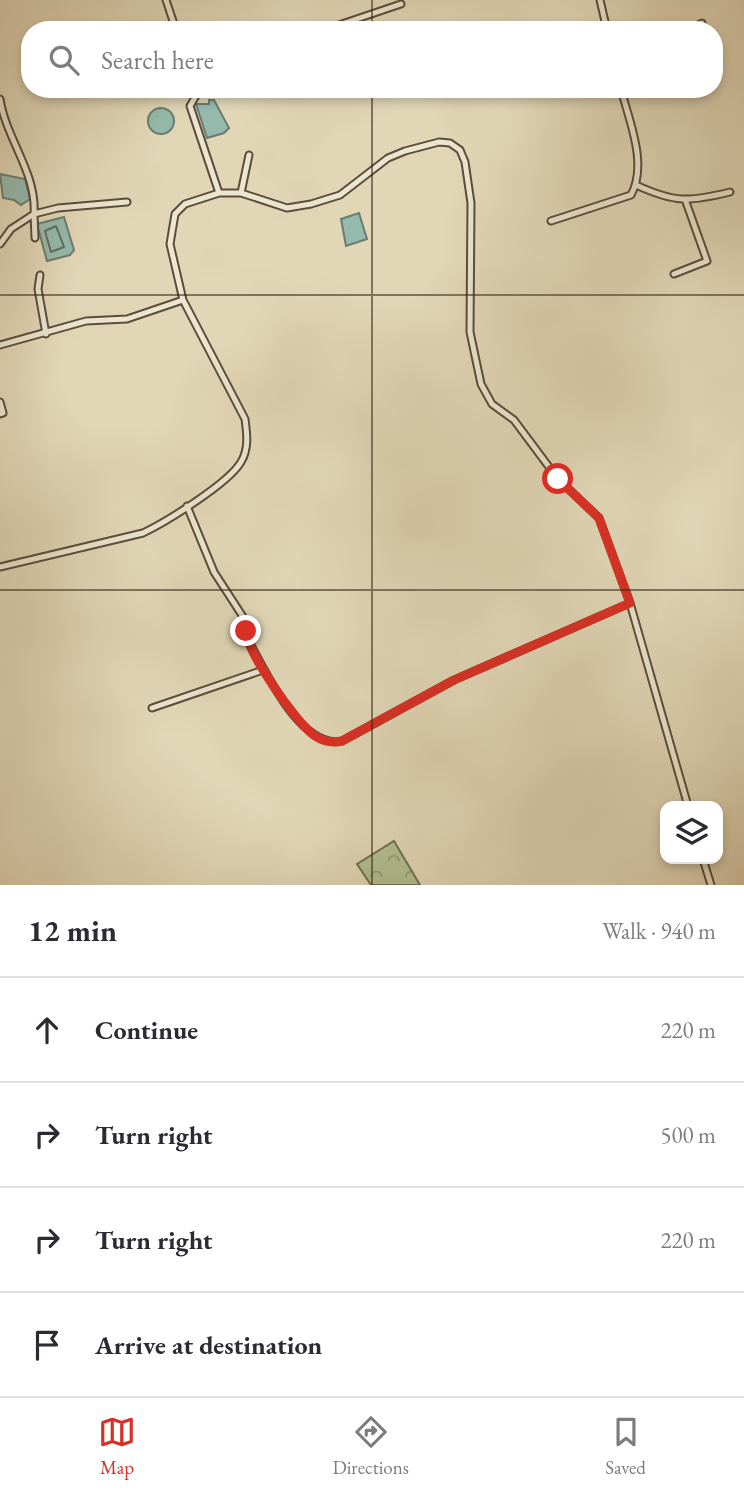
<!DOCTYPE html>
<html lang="en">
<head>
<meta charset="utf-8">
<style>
	:root { --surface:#fff; --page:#f7f7f7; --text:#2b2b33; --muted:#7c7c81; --line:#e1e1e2; --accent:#d93025 }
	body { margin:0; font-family:"EB Garamond",serif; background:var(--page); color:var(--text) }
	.controls { position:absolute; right:21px; bottom:21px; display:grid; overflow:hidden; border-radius:14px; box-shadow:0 4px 10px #0003 }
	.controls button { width:63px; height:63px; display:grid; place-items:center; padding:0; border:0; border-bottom:2px solid var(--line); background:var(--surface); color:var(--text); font:35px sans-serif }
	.stop { position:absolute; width:21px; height:21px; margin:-16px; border:5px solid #d93025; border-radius:50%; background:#fff }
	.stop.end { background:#d93025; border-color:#fff; box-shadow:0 2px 7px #0008 }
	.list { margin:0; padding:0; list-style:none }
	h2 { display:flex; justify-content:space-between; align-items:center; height:91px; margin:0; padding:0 28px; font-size:30px }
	h2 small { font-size:23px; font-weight:400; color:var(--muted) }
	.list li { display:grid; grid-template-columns:46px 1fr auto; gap:21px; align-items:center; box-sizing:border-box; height:105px; padding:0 28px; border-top:2px solid var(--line) }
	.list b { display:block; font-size:26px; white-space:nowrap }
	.list em { font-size:23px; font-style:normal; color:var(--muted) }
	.icon { flex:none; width:38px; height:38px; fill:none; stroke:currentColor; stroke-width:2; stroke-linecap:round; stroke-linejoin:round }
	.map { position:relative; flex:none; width:744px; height:885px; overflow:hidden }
	.search { position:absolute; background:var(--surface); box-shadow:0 4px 10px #0003; left:21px; right:21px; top:21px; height:77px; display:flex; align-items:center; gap:18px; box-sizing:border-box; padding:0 24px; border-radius:28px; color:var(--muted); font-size:26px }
	.sheet { height:511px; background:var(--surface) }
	nav { display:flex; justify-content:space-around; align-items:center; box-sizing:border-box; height:98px; border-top:2px solid var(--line); background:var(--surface); font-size:19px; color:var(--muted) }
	nav a { display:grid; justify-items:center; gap:4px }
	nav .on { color:var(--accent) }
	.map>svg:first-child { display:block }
</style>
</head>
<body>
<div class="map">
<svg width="744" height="885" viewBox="0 0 744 885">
	<defs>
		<pattern id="park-crowns" width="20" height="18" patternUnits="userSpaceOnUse" patternTransform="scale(1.75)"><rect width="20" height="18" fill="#b1bf90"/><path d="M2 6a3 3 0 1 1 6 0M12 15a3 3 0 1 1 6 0" fill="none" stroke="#909b74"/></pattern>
	</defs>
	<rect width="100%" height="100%" fill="#e1d7b7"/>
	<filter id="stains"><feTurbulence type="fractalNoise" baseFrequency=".00286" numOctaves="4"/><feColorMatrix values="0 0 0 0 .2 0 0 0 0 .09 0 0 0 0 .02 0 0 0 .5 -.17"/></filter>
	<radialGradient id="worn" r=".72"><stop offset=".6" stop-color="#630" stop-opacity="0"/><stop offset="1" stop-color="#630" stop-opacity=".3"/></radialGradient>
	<!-- park -->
	<path fill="url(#park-crowns)" stroke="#6f7050" stroke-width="2" d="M394,841L420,885H371L357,864Z"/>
	<!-- water -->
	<path fill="#94baad" stroke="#6b7c6f" stroke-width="2" d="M209,100H214L229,128L224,133L207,138L196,104H209Z
		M148 121a13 13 0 1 1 26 0a13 13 0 1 1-26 0Z
		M0,174L25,179L30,199L21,205L14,200L3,198Z
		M359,213L367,239L346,246L341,219Z
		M64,217L74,250L70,255L47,261L37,224Z"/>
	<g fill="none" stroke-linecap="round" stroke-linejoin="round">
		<!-- shore -->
		<path stroke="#606d5f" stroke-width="2" d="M56,226L64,247L51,252L45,231Z"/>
		<!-- minor casing -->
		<g stroke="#5a4e3a" stroke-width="9">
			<path id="minor" d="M166,0L176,30
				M600,0L607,30
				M324,30L401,4
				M688,30L702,23
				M200,89L190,106L219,193
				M0,99C6,139 37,173 34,214L11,229L0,244
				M636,185C675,203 689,202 730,192
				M241,193L249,155
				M551,221L631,195C648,164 629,121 621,89
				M35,238L34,214L58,208L127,202
				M674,274L707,261L686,202
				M40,275L38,289L46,334
				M0,345L86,321L127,319L183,300
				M0,402L3,413L0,414
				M187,506L214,572L247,623L245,634C262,664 299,750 342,741L454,680L630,603
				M0,567L143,533C166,522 229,483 241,462C249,449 247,434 245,419L183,300L170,244L175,214L185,204L219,193H241L287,208L311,204L340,195L388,158L405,151L439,142L450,143L460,150L465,162L471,203L470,332L481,384L492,404L514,420L558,479L599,518L630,603L688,806
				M152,708L263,670
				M703,859L711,885"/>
		</g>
		<!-- minor -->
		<use href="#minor" stroke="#ece5d0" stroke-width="5"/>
	</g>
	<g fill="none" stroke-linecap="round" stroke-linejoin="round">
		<!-- route -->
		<path stroke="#d93025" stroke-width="9" d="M246,631C246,651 297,724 315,736C324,742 333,743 342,741L454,680L630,603L599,518L558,479"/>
	</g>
	<!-- grid -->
	<path fill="none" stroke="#2d2011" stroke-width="2" stroke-opacity="0.55" d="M372,0V30M372,89V885M0,295H744M0,590H744"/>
	<rect width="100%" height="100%" filter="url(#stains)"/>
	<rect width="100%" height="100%" fill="url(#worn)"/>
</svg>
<div class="controls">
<button><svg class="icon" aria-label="layers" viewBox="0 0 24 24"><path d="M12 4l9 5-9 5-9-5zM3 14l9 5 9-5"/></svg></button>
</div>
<div class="stop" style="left:558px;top:479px"></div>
<div class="stop end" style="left:246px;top:631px"></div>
<div class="search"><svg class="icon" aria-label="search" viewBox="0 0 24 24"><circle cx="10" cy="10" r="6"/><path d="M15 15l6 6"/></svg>Search here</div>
</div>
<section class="sheet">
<h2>12 min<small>Walk · 940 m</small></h2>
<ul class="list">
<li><svg class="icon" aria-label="ahead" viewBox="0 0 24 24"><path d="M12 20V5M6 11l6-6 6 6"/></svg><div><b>Continue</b></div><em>220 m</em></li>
<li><svg class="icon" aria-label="right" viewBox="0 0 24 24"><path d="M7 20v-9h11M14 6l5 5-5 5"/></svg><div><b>Turn right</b></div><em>500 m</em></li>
<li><svg class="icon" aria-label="right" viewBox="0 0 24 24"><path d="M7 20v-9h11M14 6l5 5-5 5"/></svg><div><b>Turn right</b></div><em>220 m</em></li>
<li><svg class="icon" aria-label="arrive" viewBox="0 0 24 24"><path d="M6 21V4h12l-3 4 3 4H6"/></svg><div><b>Arrive at destination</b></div></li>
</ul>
</section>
<nav>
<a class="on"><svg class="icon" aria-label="map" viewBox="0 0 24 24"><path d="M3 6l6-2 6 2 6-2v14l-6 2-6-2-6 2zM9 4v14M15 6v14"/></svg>Map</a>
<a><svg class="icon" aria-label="directions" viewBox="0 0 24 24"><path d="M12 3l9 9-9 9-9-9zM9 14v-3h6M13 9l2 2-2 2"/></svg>Directions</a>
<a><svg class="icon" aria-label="saved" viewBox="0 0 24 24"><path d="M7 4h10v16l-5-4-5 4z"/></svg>Saved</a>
</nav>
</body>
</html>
